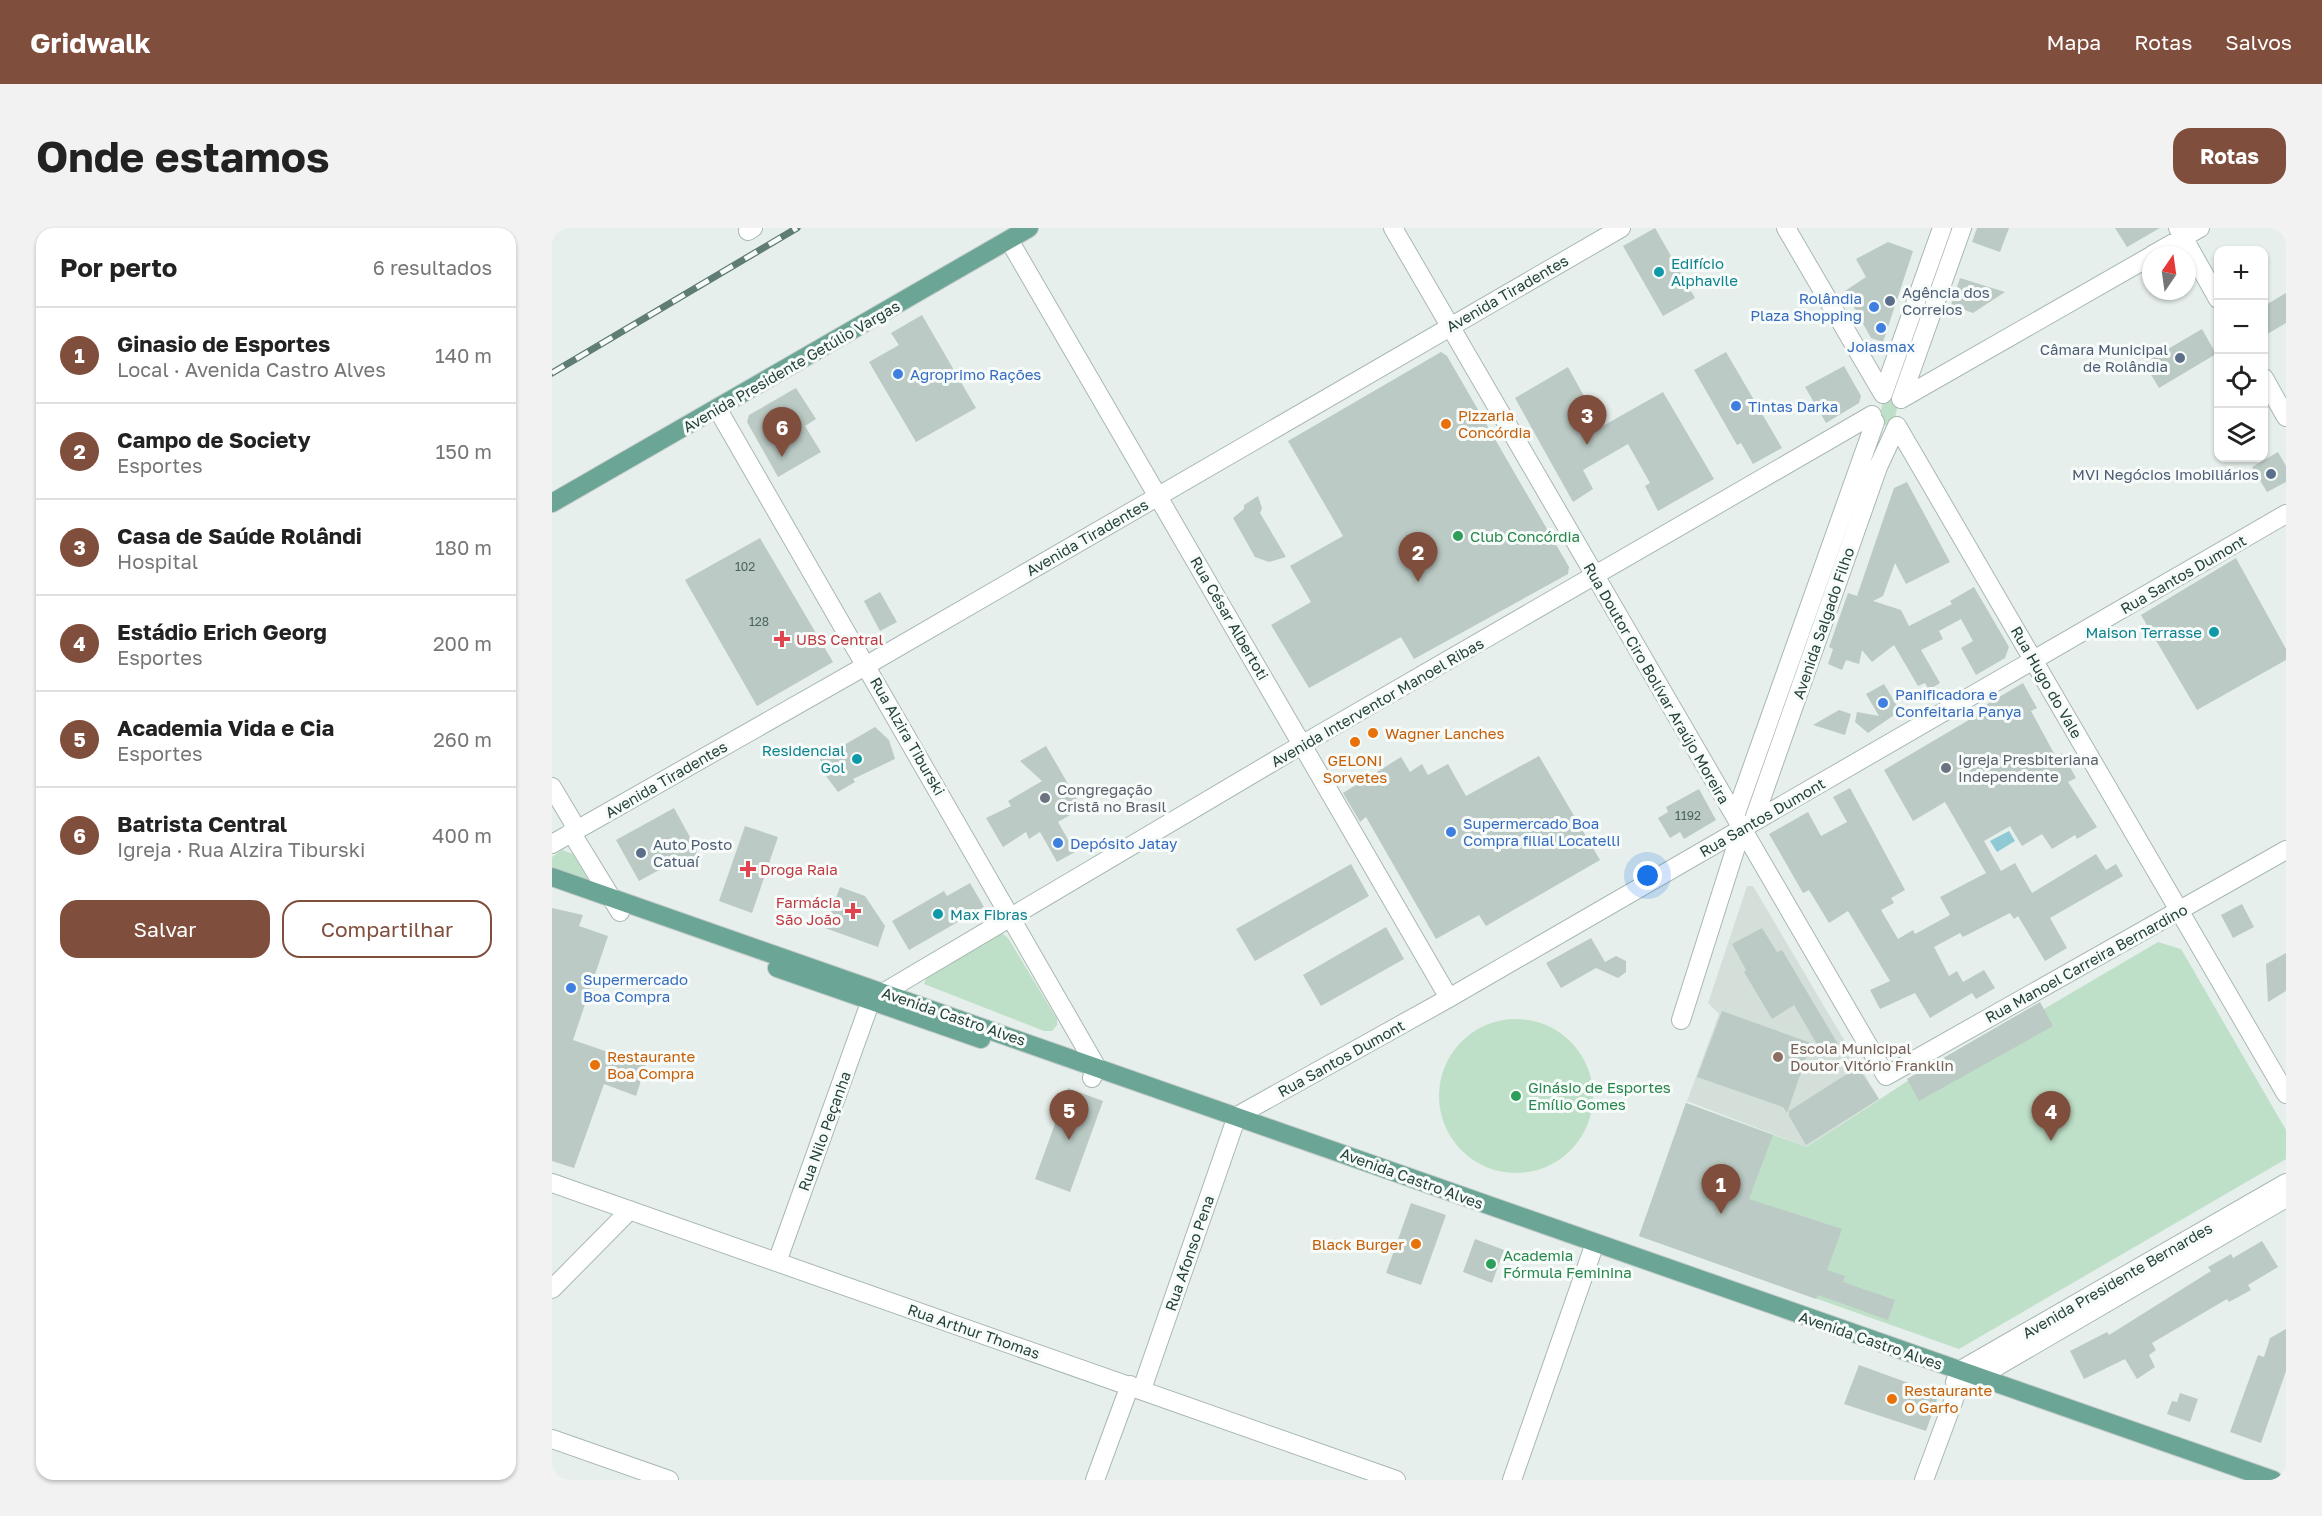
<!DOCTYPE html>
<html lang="pt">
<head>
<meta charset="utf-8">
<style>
	:root { --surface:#fff; --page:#f2f2f2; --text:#222; --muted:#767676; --line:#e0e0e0; --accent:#804e3d }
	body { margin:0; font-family:"Golos Text",sans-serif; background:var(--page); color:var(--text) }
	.controls { position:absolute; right:18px; top:18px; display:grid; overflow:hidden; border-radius:12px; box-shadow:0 2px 4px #0004 }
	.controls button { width:54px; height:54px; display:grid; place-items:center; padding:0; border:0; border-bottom:2px solid var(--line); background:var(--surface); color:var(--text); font:30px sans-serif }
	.compass { position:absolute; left:1590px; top:18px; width:54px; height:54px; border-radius:50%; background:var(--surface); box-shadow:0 2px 4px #0004; rotate:13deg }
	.you { position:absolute; left:1096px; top:648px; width:21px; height:21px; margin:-15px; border:4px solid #fff; border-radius:50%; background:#1a73e8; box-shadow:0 0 0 9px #1a73e833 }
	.badge { display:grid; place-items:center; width:39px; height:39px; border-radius:50%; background:var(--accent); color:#fff; font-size:20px; font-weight:700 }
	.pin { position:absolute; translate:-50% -50px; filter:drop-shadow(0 2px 3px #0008) }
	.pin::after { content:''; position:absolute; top:32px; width:21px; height:18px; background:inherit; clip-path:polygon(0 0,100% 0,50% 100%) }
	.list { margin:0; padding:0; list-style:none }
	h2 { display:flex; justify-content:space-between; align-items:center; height:78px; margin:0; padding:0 24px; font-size:26px }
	h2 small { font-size:20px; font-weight:400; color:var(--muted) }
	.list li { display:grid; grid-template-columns:39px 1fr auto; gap:18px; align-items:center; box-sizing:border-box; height:96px; padding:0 24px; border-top:2px solid var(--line) }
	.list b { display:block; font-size:22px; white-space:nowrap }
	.list p { margin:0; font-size:20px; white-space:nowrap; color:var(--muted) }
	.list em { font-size:20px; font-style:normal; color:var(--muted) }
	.actions { display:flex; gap:12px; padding:18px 24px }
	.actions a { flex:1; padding:14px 0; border:2px solid var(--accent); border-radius:18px; text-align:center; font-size:21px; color:var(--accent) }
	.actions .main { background:var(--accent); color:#fff }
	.icon { flex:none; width:33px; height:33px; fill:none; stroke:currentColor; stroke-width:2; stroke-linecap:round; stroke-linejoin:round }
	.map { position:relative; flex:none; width:1734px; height:1252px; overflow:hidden; border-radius:18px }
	header { display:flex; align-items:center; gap:36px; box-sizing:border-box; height:84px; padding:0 30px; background:var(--accent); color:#fff }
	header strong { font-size:28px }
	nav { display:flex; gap:33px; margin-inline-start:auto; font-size:21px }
	.intro { display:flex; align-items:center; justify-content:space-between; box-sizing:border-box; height:144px; padding:0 36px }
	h1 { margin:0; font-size:42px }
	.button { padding:15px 27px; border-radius:18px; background:var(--accent); color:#fff; font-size:21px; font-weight:700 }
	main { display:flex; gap:36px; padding:0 36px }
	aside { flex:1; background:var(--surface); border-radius:18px; box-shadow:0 2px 4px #0004 }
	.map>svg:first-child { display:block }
</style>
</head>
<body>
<header>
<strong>Gridwalk</strong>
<nav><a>Mapa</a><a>Rotas</a><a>Salvos</a></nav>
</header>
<div class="intro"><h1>Onde estamos</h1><a class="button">Rotas</a></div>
<main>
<aside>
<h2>Por perto<small>6 resultados</small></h2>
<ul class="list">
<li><span class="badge">1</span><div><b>Ginasio de Esportes</b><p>Local · Avenida Castro Alves</p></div><em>140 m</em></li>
<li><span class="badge">2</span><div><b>Campo de Society</b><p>Esportes</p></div><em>150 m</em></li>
<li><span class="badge">3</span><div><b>Casa de Saúde Rolândi</b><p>Hospital</p></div><em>180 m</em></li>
<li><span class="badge">4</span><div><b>Estádio Erich Georg</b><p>Esportes</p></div><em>200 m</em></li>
<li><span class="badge">5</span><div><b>Academia Vida e Cia</b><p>Esportes</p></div><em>260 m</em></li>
<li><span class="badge">6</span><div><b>Batrista Central</b><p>Igreja · Rua Alzira Tiburski</p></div><em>400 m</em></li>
</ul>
<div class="actions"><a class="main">Salvar</a><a>Compartilhar</a></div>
</aside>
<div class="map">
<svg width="1734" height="1252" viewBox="0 0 1734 1252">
	<rect width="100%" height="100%" fill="#e6efeb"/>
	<!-- built -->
	<path fill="#d4dfda" d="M1195,658H1201L1327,871L1255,919L1135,873L1167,786L1156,775Z"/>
	<!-- green -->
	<path fill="#bfe0c8" d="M1337,169L1343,170L1346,177L1342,194L1336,198L1330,196L1327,191L1331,174Z
		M10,622L21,626L37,653L0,641V629Z
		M444,706H451L456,710L505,791V797L500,803H492L372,756L375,748Z
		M1606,714L1629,721L1632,726L1734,902V931L1407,1121L1087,1008L1134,875L1255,919L1354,854L1492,781Z
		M887 868a77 77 0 1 1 154 0a77 77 0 1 1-154 0Z"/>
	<!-- water -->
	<path fill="#8ec9d4" d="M1457,603L1463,613L1445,624L1438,613Z"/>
	<!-- building -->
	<path fill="#bbcac4" d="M1103,0L1143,70L1111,88L1071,18Z
		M1425,0H1457L1448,24L1420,14Z
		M1563,0H1608L1575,19Z
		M1336,14L1361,23L1331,114L1319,110L1293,63L1314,49L1304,31Z
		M1408,50L1453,64L1421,85L1399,77Z
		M1734,65V95L1712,108V78Z
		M370,87L424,180L364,214L317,134L347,117L339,105Z
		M1650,101L1664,126L1607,160L1592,135Z
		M889,124L895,128L1017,339L1016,346L862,431L849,409L757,460L719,397L759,374L738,338L791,308L736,213Z
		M1174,124L1230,220L1201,236L1189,215L1185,217L1142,142Z
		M1292,138L1309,168L1307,175L1274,195L1253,159Z
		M1016,139L1049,199L1111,164L1162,251L1106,283L1093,258L1098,255L1076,216L1031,242L1041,261L1021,274L963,170Z
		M244,160L264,191L253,198L269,224L226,249L195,194L197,187Z
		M1726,224L1734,238V254L1715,264L1700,239Z
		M1355,254L1398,334L1354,356L1343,335L1331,368L1321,373L1349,382L1357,398L1400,376L1398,373L1422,359L1457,419L1453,430L1424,447L1409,420L1421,413L1409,391L1387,403L1391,411L1369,422L1388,455L1377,462L1373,455L1366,458L1342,417L1320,434L1310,422L1307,436L1294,432L1290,442L1276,436L1281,421L1277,419L1296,365L1305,368L1342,260Z
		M706,268L710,280L708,285L734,329L717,334L703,329L681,290L692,281V277Z
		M208,310L281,434L205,478L133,352Z
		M1684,330L1734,421V432L1645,482L1589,387Z
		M328,364L345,394L328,403L312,373Z
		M1471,455L1485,480L1479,483L1504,529L1510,525L1524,550L1516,554L1545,599L1525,611L1523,607L1500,621L1490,606L1470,618L1458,598L1432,613L1449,643L1463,635L1480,665L1544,626L1554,642L1564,636L1571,648L1498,690L1515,720L1493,733L1466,688L1462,691L1458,685L1411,709L1408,705L1382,719L1397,748L1405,743L1411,754L1432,742L1443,760L1424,771L1420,765L1378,790L1363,765L1328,781L1318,762L1338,753L1296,683L1277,695L1257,662L1251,665L1217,606L1256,584L1269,608L1295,594L1281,569L1298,560L1353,662L1339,670L1342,675L1329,682L1346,711L1361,702L1363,706L1398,687L1388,669L1434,645L1393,574L1361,593L1332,542L1427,486L1425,482Z
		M1332,456L1348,483L1316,505L1303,494L1305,484L1327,488L1314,466Z
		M1287,482L1299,486L1293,507L1261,497Z
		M323,499L337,512L343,531L301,551L303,554L286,564L274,548L268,531Z
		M494,518L530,580L506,594L523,624L505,634L488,604L477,611L474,604L451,619L434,590L459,578L456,573L490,553L468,533Z
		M987,528L1048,632L934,698L927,687L884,711L814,589L808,594L791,565L849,529L858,544L870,536L876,547L896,536L914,568Z
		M1147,561L1164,592L1132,611L1128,604L1118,610L1106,590L1116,584L1114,579Z
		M122,580L145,622L143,632L135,636L131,629L87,653L64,612Z
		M193,598L226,609L200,685L167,673Z
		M799,636L817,668L703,733L684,701Z
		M418,655L432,679L357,722L340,693L392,663L395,668Z
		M288,659L313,668L333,698L326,719L273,700Z
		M1690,676L1702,699L1681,710L1669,687Z
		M0,680L31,687L27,698L56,708L21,812L94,837L84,868L52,856L22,940L0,933Z
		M834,699L852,731L769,778L751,747Z
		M1210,700L1225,724L1230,722L1286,816L1270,825L1242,777L1220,791L1192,744L1194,742L1180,716Z
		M1039,710L1053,734L1064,728L1074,733V744L1066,750L1044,740L1009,760L994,735Z
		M1734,725V763L1716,774L1714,736Z
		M1488,774L1501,798L1367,873L1355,851Z
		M1170,783L1259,815L1235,885L1231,879L1145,849Z
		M1306,839L1327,871L1254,917L1237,888V883Z
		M516,860L551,873L518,964L483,951Z
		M1134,875L1221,907L1197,971L1290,1001L1275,1042L1293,1048L1291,1054L1343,1072L1336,1092L1266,1067L1264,1071L1087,1008Z
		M859,975L894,987L869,1057L834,1045Z
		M923,1011L952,1022L940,1055L911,1044Z
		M1710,1013L1726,1039L1696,1057L1699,1062L1677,1074L1675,1071L1600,1115L1604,1122L1597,1127L1603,1139L1585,1151L1573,1131L1532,1151L1518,1123L1555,1104L1557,1107L1659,1043L1656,1039L1679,1026L1681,1030Z
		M1734,1101V1143L1709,1215L1678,1204L1706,1127L1712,1129L1718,1110Z
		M1307,1137L1387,1166L1374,1203L1292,1176Z
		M1628,1165L1646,1171L1638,1194L1615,1186L1620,1173L1625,1174Z"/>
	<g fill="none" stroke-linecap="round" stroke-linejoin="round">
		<!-- minor casing -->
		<g stroke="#a8b8b2" stroke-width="20">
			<path id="minor" d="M841,0L1334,848L1734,622
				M1234,0L1331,166
				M1626,0L1666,71
				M196,3L201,0
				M457,12L897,770
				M1600,27L1648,0
				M1712,150L1734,189
				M1331,166L1390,0
				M1349,171L1599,28
				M1349,171L1410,0
				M165,180L544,838L540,850
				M1345,198L1734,866
				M0,559L25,601
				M1183,588L1323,194
				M1201,594L1326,239L1345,198
				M19,604L68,684
				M0,616L315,437L1069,0
				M1129,792L1190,600
				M0,955L844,1252
				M225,1034L319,772L751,516L1320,187
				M0,1061L78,982
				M1403,1154L1407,1143L1734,955
				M1413,1157L1734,970
				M590,1161L685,888L897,770L1734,286
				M0,1211L117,1252
				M543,1252L578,1157
				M960,1252L1043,1015
				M1372,1252L1408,1155"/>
		</g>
		<!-- major casing -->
		<g stroke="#c2cac8" stroke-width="20">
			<path id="major" d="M0,275L477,0
				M0,649L1721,1252
				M225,740L429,811"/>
		</g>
		<!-- minor -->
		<use href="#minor" stroke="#fff" stroke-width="18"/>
		<!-- major -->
		<use href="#major" stroke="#6aa596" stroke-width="18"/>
		<!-- rail casing -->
		<g stroke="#5f7d75" stroke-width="7">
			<path id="rail" d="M0,145L245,0"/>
		</g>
		<!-- rail -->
		<use href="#rail" stroke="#f7fbf9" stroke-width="4.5" stroke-dasharray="14" stroke-linecap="butt"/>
	</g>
	<!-- markers -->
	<g fill="#0f9aa8" stroke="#f7fbf9" stroke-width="2">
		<circle cx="1107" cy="44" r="6"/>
		<circle cx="1662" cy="404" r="6"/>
		<circle cx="305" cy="531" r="6"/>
		<circle cx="386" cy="686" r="6"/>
	</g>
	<g fill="#5c6f8a" stroke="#f7fbf9" stroke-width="2">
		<circle cx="1338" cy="73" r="6"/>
		<circle cx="1628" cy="130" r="6"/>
		<circle cx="1719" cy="246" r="6"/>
		<circle cx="89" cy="625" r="6"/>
	</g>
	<g fill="#3f7fe0" stroke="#f7fbf9" stroke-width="2">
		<circle cx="1322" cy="79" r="6"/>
		<circle cx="1329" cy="100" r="6"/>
		<circle cx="346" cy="146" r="6"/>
		<circle cx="1184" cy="178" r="6"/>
		<circle cx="1331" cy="475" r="6"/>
		<circle cx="899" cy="604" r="6"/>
		<circle cx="506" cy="615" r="6"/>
		<circle cx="19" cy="760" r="6"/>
	</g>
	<g fill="#e8710a" stroke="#f7fbf9" stroke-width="2">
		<circle cx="894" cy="196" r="6"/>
		<circle cx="821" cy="505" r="6"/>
		<circle cx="803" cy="514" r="6"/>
		<circle cx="43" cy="837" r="6"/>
		<circle cx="864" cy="1016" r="6"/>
		<circle cx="1340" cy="1171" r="6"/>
	</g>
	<g fill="#2e9e5b" stroke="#f7fbf9" stroke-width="2">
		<circle cx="906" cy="308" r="6"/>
		<circle cx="964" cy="868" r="6"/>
		<circle cx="939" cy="1036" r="6"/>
	</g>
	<g fill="#e0444e" stroke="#f7fbf9" stroke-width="2">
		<path d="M227 402h6v6h6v6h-6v6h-6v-6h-6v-6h6z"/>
		<path d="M193 632h6v6h6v6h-6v6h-6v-6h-6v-6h6z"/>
		<path d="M298 674h6v6h6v6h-6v6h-6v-6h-6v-6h6z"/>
	</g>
	<g fill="#6b7280" stroke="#f7fbf9" stroke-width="2">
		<circle cx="1394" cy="540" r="6"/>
		<circle cx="493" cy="570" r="6"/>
	</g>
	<circle fill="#8d6e63" stroke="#f7fbf9" stroke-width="2" cx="1226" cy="829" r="6"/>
	<g text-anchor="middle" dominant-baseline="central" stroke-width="6" stroke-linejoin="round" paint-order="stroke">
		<!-- number labels -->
		<g font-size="12" fill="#4a645c">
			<text x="193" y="338">102</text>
			<text x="207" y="393">128</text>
			<text x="1136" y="587">1192</text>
		</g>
		<!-- culture labels -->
		<g font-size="15" fill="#0d838f" stroke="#f7fbf9" text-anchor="start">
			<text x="1119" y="35">Edifício<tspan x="1119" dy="17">Alphavile</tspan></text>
			<text x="1650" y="404" text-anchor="end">Maison Terrasse</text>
			<text x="293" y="522" text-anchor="end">Residencial<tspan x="293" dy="17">Gol</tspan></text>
			<text x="398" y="686">Max Fibras</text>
		</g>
		<!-- service labels -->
		<g font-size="15" fill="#4e5e75" stroke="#f7fbf9" text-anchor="start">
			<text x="1350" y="64">Agência dos<tspan x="1350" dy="17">Correios</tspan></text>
			<text x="1616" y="121" text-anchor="end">Câmara Municipal<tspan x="1616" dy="17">de Rolândia</tspan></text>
			<text x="1707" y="246" text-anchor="end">MVI Negócios Imobiliários</text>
			<text x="101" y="616">Auto Posto<tspan x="101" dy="17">Catuaí</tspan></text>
		</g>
		<!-- street labels -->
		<g font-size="15" fill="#24423a" stroke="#f7fbf9">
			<text transform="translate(955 65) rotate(-30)">Avenida Tiradentes</text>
			<text transform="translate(239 138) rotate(-30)">Avenida Presidente Getúlio Vargas</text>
			<text transform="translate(535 309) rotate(-30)">Avenida Tiradentes</text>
			<text transform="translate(1631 346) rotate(-30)">Rua Santos Dumont</text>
			<text transform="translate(678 390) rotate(60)">Rua César Albertoti</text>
			<text transform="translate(1271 395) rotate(-71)">Avenida Salgado Filho</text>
			<text transform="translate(1495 454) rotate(60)">Rua Hugo do Vale</text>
			<text transform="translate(1105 455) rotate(60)">Rua Doutor Ciro Bolívar Araújo Moreira</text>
			<text transform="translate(825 474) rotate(-30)">Avenida Interventor Manoel Ribas</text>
			<text transform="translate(356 508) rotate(60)">Rua Alzira Tiburski</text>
			<text transform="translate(114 551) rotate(-30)">Avenida Tiradentes</text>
			<text transform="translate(1210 589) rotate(-30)">Rua Santos Dumont</text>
			<text transform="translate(1534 735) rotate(-29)">Rua Manoel Carreira Bernardino</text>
			<text transform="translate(402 788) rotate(19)">Avenida Castro Alves</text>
			<text transform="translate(789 830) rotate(-29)">Rua Santos Dumont</text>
			<text transform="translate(272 903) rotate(-70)">Rua Nilo Peçanha</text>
			<text transform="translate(860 950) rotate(20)">Avenida Castro Alves</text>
			<text transform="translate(637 1025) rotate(-71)">Rua Afonso Pena</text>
			<text transform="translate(1565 1052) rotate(-30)">Avenida Presidente Bernardes</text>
			<text transform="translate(422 1103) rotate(19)">Rua Arthur Thomas</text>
			<text transform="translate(1319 1112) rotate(19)">Avenida Castro Alves</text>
		</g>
		<!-- shop labels -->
		<g font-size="15" fill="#366cbe" stroke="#f7fbf9" text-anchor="start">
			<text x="1310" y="70" text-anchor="end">Rolândia<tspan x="1310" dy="17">Plaza Shopping</tspan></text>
			<text x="1329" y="118" text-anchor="middle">Joiasmax</text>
			<text x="358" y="146">Agroprimo Rações</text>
			<text x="1196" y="178">Tintas Darka</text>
			<text x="1343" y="466">Panificadora e<tspan x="1343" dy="17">Confeitaria Panya</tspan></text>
			<text x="911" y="595">Supermercado Boa<tspan x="911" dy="17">Compra filial Locatelli</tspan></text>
			<text x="518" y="615">Depósito Jatay</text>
			<text x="31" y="751">Supermercado<tspan x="31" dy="17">Boa Compra</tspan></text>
		</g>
		<!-- food labels -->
		<g font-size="15" fill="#c56008" stroke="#f7fbf9" text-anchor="start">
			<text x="906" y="187">Pizzaria<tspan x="906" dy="17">Concórdia</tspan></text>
			<text x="833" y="505">Wagner Lanches</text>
			<text x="803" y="532" text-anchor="middle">GELONI<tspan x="803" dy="17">Sorvetes</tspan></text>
			<text x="55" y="828">Restaurante<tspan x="55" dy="17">Boa Compra</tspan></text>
			<text x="852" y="1016" text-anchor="end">Black Burger</text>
			<text x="1352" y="1162">Restaurante<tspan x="1352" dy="17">O Garfo</tspan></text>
		</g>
		<!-- leisure labels -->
		<g font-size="15" fill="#27864d" stroke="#f7fbf9" text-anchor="start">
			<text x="918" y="308">Club Concórdia</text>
			<text x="976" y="859">Ginásio de Esportes<tspan x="976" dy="17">Emílio Gomes</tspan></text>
			<text x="951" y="1027">Academia<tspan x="951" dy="17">Fórmula Feminina</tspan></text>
		</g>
		<!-- health labels -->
		<g font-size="15" fill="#be3a42" stroke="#f7fbf9" text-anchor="start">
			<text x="244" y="411">UBS Central</text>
			<text x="208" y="641">Droga Raia</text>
			<text x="289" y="674" text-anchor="end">Farmácia<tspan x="289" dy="17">São João</tspan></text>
		</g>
		<!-- worship labels -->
		<g font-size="15" fill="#5b616d" stroke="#f7fbf9" text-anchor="start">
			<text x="1406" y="531">Igreja Presbiteriana<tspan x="1406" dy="17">Independente</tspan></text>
			<text x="505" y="561">Congregação<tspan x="505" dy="17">Cristã no Brasil</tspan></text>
		</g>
		<!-- education labels -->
		<g font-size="15" fill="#785e54" stroke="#f7fbf9" text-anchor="start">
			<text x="1238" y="820">Escola Municipal<tspan x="1238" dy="17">Doutor Vitório Franklin</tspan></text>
		</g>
	</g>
</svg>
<div class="controls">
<button>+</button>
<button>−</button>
<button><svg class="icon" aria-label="locate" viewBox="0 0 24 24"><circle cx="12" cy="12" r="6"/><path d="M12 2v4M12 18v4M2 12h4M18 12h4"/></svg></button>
<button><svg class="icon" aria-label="layers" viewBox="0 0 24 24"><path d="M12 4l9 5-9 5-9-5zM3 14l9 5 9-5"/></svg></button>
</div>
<svg class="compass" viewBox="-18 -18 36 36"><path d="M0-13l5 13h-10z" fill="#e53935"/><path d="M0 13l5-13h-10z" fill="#767676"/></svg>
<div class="you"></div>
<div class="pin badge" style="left:1169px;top:986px">1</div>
<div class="pin badge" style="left:866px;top:354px">2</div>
<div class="pin badge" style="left:1035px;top:217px">3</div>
<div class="pin badge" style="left:1499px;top:913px">4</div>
<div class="pin badge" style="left:517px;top:912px">5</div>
<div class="pin badge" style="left:230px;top:229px">6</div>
</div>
</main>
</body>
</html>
